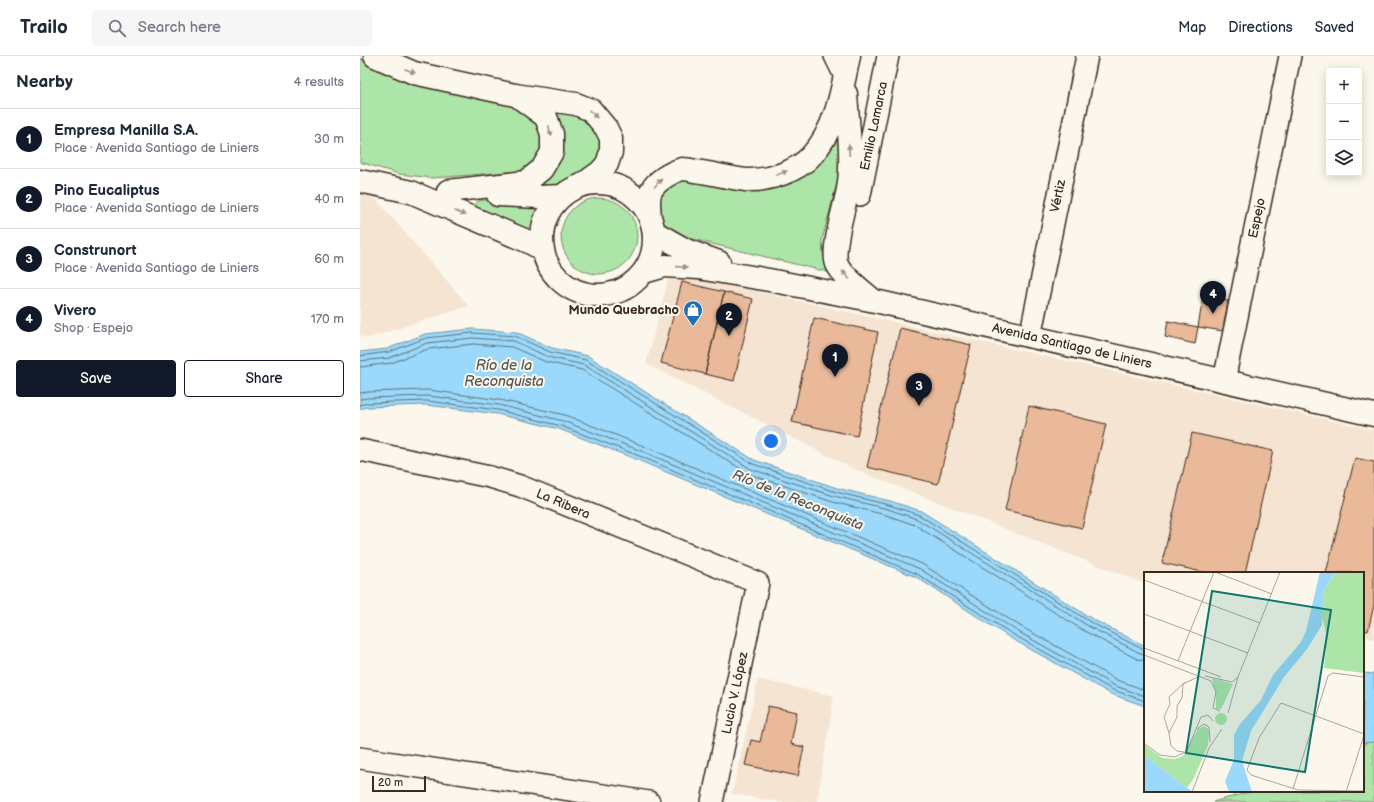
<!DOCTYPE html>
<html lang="en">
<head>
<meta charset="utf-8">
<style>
	:root { --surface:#fff; --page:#f6f6f7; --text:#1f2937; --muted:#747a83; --line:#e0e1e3; --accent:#111827 }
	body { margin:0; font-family:"Balsamiq Sans",sans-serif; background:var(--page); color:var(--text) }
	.controls { position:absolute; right:12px; top:12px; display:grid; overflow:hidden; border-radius:4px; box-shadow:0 2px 10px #0003 }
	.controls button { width:36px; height:36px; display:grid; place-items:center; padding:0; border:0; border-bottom:1px solid var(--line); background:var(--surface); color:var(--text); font:20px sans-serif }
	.scale { position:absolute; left:12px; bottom:10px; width:54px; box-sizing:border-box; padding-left:4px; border:2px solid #3b2a1e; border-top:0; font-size:11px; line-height:14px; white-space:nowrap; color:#3b2a1e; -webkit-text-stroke:3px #fbf7ec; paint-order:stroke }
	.you { position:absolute; left:411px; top:385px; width:14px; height:14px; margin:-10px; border:3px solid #fff; border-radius:50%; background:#1a73e8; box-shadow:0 0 0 6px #1a73e833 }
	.badge { display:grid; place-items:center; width:26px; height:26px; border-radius:50%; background:var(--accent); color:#fff; font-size:13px; font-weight:700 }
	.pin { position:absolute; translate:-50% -33px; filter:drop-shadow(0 1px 2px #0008) }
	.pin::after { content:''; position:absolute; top:21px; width:14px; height:12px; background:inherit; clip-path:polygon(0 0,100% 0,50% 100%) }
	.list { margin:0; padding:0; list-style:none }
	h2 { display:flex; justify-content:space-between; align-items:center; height:52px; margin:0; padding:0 16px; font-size:17px }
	h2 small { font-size:13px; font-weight:400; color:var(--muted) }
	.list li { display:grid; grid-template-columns:26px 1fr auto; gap:12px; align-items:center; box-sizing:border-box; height:60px; padding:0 16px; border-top:1px solid var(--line) }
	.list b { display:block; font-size:15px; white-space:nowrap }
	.list p { margin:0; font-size:13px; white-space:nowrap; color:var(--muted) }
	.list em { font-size:13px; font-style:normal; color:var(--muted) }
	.actions { display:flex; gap:8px; padding:12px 16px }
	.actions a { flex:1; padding:9px 0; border:1px solid var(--accent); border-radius:4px; text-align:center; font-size:14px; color:var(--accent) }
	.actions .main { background:var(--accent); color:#fff }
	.icon { flex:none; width:22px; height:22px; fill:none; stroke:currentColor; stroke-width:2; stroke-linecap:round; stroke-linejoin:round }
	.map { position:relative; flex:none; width:1014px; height:746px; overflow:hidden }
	header { display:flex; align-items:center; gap:24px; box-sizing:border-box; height:56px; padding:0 20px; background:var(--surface); border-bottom:1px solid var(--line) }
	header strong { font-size:19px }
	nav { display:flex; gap:22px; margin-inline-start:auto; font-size:14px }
	.search { width:280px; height:36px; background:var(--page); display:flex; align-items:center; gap:10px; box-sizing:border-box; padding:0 14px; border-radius:4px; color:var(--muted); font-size:15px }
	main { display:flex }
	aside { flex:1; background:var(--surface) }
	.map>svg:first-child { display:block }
</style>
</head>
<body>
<header>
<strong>Trailo</strong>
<div class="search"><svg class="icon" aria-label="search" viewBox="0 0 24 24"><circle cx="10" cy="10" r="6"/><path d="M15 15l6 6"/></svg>Search here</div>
<nav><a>Map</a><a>Directions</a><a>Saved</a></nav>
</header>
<main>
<aside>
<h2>Nearby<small>4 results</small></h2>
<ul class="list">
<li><span class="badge">1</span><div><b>Empresa Manilla S.A.</b><p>Place · Avenida Santiago de Liniers</p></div><em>30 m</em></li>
<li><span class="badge">2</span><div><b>Pino Eucaliptus</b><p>Place · Avenida Santiago de Liniers</p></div><em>40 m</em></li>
<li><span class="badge">3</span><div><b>Construnort</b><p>Place · Avenida Santiago de Liniers</p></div><em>60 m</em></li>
<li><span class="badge">4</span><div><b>Vivero</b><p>Shop · Espejo</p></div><em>170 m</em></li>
</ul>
<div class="actions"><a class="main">Save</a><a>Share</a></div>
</aside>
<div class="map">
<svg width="1014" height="746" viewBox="0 0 1014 746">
	<rect width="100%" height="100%" fill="#fbf7ec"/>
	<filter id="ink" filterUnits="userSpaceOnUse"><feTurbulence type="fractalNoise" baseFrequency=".025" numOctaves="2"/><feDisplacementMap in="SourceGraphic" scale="8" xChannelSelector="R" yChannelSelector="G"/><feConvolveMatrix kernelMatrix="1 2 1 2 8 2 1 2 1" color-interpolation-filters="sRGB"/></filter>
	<g filter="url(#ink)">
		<!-- built -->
		<path fill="#f6e4d3" d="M0,137L13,140L109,250L8,282L0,280Z
			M310,216L1014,374V583L1003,581V517H785V528L496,414L286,308Z
			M398,623L474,640L457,746H420L372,738Z"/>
		<!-- green -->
		<path fill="#ade5a8" stroke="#748863" d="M0,2L22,16L157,47L179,64C180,72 184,82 183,90C182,101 170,110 161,115L72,122L39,118L0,106Z
			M192,55L224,58L239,72L243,88L239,105L225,117L197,131L174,134Z
			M475,80L481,84L479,119L462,184L463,197L468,216L311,178C294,163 297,159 298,138L317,123L408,130Z
			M201 180a38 38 0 1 1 76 0a38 38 0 1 1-76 0Z
			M123,144L178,149L172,174L120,158L115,153C115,147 117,145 123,144Z
			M1014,686V746H853L893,735H1003V687Z"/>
		<!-- water -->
		<path fill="#9ad9fb" stroke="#7493a3" d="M112,273L156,276L192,292L228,300L394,404L477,432L530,445L561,455L734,564L785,590V650L751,638L652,583L556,521L280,405L199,373L137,358L66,349L7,351L0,353V296L27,293L65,278Z
			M1003,617L1014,618V686L1003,687Z"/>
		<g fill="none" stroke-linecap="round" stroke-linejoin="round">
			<!-- shore -->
			<path stroke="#617076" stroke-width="1" d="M0,300L29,296L66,282L112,277L155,280L190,296L226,304L393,408L476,436L529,449L559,459L732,567L782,593H785
				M0,305L29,302L67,287L112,282L154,285L188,301L224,309L391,413L474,440L528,453L557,463L730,571L780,597L785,598
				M0,311L31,307L68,293L113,288L152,291L186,306L222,314L389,418L473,446L526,459L555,469L726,576L777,603L785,604
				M0,337L7,336L68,334L140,344L205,359L286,391L562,508L660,570L757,624L785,634
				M0,343L7,342L68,340L139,349L203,365L284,396L560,513L657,575L755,630L785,640
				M0,349L7,347L67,345L138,354L201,370L282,401L557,518L654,579L753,634L785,645"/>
		</g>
		<!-- building -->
		<path fill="#e9b999" stroke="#3b2a1e" d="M322,226L364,236L345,318L301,307Z
			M364,236L393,243L374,325L345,318Z
			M843,241L868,245L863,275L838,271Z
			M454,262L518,276L497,380L432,366Z
			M808,265L838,271L835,288L805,281Z
			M540,272L611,289L578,428L507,411Z
			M669,350L746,368L722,472L645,454Z
			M832,377L913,395L885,517H847L802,507Z
			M995,402L1014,406V549L1008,575L1003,574V517H966Z
			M408,650L437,656L431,688L444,691L438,720L385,709L391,684L400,686Z"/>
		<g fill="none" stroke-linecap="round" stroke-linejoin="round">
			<!-- street casing -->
			<g stroke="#3b2a1e" stroke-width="24">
				<path id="street" d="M475,0L485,20
					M500,139L528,0
					M670,281L727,0
					M864,325L930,0
					M0,394L130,421L160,430L398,527L352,746
					M0,702L289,746"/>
			</g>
			<!-- secondary casing -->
			<g stroke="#3b2a1e" stroke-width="25">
				<path id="secondary" d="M15,0L54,17L155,39L216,48L231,54L246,72L251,82V96L247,108L240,116L222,129
					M486,38C488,67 493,105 488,133C485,150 471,193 477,208C483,221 504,236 514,245
					M0,125L51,136L169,186L183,194
					M182 183a56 56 0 1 1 112 0a56 56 0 1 1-112 0Z
					M88,135L166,126L182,113L192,96V78L186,61L156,39
					M138,139L178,141L202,140
					M290,163C290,154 287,143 291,135C296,125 311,116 322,113C326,113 331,114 335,115C352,117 369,122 386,124C408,125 437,116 452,99C476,73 482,34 489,0
					M294,176L326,194L359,206
					M284,216L305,210L338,212L409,224L515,245L1014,359"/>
			</g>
			<!-- street -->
			<use href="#street" stroke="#fbf7ec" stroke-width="21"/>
			<!-- secondary -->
			<use href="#secondary" stroke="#fbf7ec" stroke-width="22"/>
		</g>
		<!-- one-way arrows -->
		<defs><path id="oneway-solid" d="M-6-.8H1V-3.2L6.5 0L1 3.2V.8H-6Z"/></defs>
		<g fill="#9b9085">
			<use href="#oneway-solid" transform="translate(50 15) rotate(21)"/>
			<use href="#oneway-solid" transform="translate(233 58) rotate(43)"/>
			<use href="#oneway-solid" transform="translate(190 75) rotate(75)"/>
			<use href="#oneway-solid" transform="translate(489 94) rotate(-93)"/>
			<use href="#oneway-solid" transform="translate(422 117) rotate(-22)"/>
			<use href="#oneway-solid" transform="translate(298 127) rotate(-48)"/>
			<use href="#oneway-solid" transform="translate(100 157) rotate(23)"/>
			<use href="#oneway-solid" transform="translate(322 211) rotate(4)"/>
			<use href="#oneway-solid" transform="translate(486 219) rotate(-130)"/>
		</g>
	</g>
	<!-- icons -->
	<defs>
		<g id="shop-pin" transform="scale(1)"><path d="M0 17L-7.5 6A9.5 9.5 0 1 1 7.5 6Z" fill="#1f6fb2" stroke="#fbf7ec"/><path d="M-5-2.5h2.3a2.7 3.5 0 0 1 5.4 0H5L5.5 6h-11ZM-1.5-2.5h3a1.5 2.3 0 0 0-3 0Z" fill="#fff"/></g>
	</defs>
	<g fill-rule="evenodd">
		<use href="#shop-pin" x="333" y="254"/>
	</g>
	<g text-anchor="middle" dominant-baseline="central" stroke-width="4" stroke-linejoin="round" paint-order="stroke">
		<!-- street labels -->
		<g font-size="13" fill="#3b2a1e" stroke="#fbf7ec">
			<text transform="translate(514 70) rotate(-78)">Emilio Lamarca</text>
			<text transform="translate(698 140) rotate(-78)">Vértiz</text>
			<text transform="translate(897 162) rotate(-78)">Espejo</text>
			<text transform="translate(712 290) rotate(13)">Avenida Santiago de Liniers</text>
			<text transform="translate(203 448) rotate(23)">La Ribera</text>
			<text transform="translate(375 637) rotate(-78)">Lucio V. López</text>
		</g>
		<!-- poi labels -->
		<g font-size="13" font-weight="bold" fill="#3b2a1e" stroke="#fbf7ec" text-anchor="end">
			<text x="319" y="254">Mundo Quebracho</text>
		</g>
		<!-- water labels -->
		<g font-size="14" font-style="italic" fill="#535655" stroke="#fbf7ec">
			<text x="144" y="309">Río de la<tspan x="144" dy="16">Reconquista</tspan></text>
			<text transform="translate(438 444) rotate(22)">Río de la Reconquista</text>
		</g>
	</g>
	<!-- overview -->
	<g transform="translate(784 516)">
		<rect width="220" height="220" fill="#fbf7ec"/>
		<path d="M191,0H220V101L180,96L183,64L177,41L179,21ZM68,106L89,112L77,137H72V124ZM71 147a6 6 0 1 1 12 0a6 6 0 1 1-12 0ZM61,154L65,158L64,173L50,206L43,216L0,183V172L18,186L31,187L39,184L54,157Z" fill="#ade5a8"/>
		<path d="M176,0H191L179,21L178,53L163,77L140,105L107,159L98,189L108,220H85L81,209L90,188V163L96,152L117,128L129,103L157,70L162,59ZM0,183L43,216L50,220H0Z" fill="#9ad9fb"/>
		<path fill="none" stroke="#aea59a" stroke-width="1" d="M71,0L128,22M0,8L116,51M0,42L104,81M0,76L77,105M0,83L67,109L72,120L69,136L76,139M34,89L70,0M61,104L88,110L94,105M84,141L94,105L136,0M53,157L60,152L65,155L66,170M25,161L20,145L26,132L25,125L41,110M220,162L137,131L115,166L103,198L107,203L154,218L220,219M0,171L16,183L31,185L43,179L57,145L64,143L69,149M40,180L33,179L27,174L25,161L33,145V134L38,126L39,112L56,104M149,217L184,104L189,101L220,105M48,220L65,176L78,157M202,220L220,163"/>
		<path fill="#0f766e" fill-opacity="0.15" stroke="#0f766e" stroke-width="2" d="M68,19L187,38L161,200L42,181Z"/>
		<rect width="220" height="220" fill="none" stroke="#3b2a1e" stroke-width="2"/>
	</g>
</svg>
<div class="controls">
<button>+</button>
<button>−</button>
<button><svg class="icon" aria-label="layers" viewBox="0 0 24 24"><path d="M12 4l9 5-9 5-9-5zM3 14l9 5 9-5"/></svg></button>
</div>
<div class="scale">20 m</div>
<div class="you"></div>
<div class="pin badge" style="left:475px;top:321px">1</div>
<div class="pin badge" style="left:369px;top:280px">2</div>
<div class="pin badge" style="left:559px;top:350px">3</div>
<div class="pin badge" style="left:853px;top:258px">4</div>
</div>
</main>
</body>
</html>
